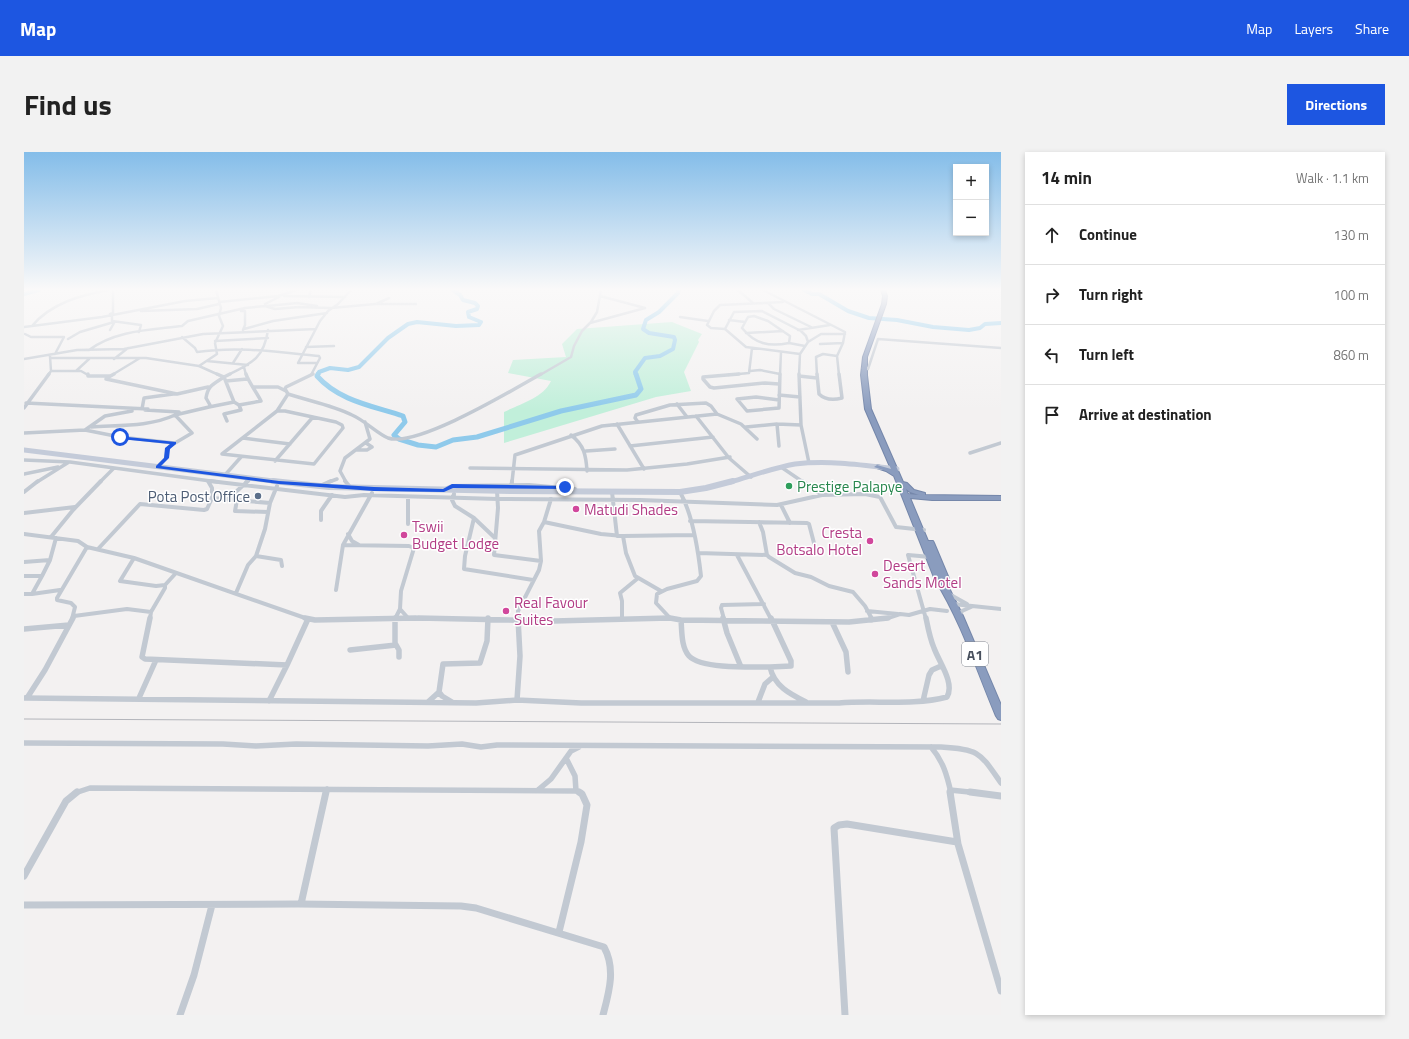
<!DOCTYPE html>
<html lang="en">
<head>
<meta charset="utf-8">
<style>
	:root { --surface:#fff; --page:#f2f2f2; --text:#222; --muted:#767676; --line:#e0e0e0; --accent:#1d56e1 }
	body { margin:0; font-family:"Titillium Web",sans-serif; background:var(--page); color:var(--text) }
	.controls { position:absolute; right:12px; top:12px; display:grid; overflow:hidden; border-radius:0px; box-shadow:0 2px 6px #0003 }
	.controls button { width:36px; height:36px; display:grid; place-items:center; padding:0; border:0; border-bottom:1px solid var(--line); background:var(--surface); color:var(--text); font:20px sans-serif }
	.stop { position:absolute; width:12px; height:12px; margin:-9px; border:3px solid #1d56e1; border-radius:50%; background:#fff }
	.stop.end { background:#1d56e1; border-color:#fff; box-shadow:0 1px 4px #0008 }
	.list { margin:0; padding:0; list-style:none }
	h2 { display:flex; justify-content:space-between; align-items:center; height:52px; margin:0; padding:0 16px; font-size:17px }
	h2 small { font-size:13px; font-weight:400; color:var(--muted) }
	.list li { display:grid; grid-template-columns:26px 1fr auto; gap:12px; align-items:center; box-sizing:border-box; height:60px; padding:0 16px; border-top:1px solid var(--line) }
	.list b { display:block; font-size:15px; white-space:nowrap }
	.list em { font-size:13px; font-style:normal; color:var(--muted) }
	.icon { flex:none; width:22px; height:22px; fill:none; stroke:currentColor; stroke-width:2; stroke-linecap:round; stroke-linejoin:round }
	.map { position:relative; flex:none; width:977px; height:863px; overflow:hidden; border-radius:0px }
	header { display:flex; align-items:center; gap:24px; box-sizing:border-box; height:56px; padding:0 20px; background:var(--accent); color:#fff }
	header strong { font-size:19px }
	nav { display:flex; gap:22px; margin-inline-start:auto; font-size:14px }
	.intro { display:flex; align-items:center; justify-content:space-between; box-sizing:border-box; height:96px; padding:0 24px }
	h1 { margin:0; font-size:28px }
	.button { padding:10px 18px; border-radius:0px; background:var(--accent); color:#fff; font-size:14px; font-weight:700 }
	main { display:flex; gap:24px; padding:0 24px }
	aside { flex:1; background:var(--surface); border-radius:0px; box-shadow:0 2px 6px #0003 }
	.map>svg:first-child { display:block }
</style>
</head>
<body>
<header>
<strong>Map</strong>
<nav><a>Map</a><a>Layers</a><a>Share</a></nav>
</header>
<div class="intro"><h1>Find us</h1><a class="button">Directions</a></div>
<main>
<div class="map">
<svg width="977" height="863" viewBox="0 0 977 863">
	<rect width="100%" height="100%" fill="#f3f1f1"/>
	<!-- green -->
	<path fill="#c1efda" d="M648,170L678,182L674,188L675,190L660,220L667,239L632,245L480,291V260C496,252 519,246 527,229L484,221L489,208L542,205L538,192L553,177Z"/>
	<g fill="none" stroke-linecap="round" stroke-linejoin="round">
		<!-- river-far1 -->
		<path stroke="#8fcaeb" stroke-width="4" d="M780,138L788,142H795L824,159L845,166L873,168L909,175L945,178L956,176L961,172L977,171
			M0,142L15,138
			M294,223L295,220L306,216L324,218L335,215L364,186L384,172L393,170L432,174L455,173L457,170L445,165L444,160L453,157L454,154L451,151L439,148L436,143L429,138
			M612,223L611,220L621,206L636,204L649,197L651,188L650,185L625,181L619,177L622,168L635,160L654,141L655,138"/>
		<!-- river -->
		<path stroke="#8fcaeb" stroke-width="5" d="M294,222L293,224C315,249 349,254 379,264L381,270L370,283L375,287L394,293L412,295L429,288L453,285L537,259L612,243L617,237L612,222"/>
		<!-- highway casing -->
		<g stroke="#7587aa" stroke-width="2">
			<path id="highway" d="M857,138H861L863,144L862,152L843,205V223L847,257L879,330L883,331L890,338L901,341V343L977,344V348H908L886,346L904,389H909L910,391L926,429V438L939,464L977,553V568L974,567L972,564C953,519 937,469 911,428L870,324L862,319L850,315L853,313L867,317L841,257L837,223L839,205L858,152L859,144ZM882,337L886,340L895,343L884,342Z"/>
		</g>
		<!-- street-far4 -->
		<path stroke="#c2c9d2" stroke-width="2.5" d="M192,138L197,156L195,164L199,174L191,191L193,202L175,214L195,223
			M714,138L729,151
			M739,138L821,180L819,191L813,204
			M260,144L321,145
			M285,145L287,138
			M195,150L254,144L273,138
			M744,151L750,157L787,175
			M241,152L255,145
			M352,152L365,146
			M243,154L273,151L293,154
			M117,159L173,157L195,152
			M217,159H221V173L219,178
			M738,159L777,179L782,184L784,190L776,202L722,195L701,177L710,160Z
			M86,162L89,161V138
			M88,163V169L117,173L115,180
			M730,164L744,169L766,184L765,191C745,195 731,192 718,176L724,165Z
			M656,165L684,169
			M705,168L721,170
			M566,171L621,156L576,144
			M8,174C27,151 57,143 85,138
			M0,175L78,165L161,149L194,146
			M220,177L249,169L303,161
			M701,177L687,176L683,173L690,159L696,153L759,150
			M86,178L90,171
			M774,178L806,173
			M722,181L759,179
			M1,182L7,185H40L31,202
			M158,185L171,196L173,200C214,194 254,200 295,204L296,206L287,223
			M44,187L56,180L90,170
			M191,189L244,186
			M784,190L797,182H821
			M765,191L781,194
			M796,192L819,191
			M282,195L310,194
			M65,198C92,178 126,178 158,174L164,169L221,156L241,154L251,157L275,155L307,156L351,152H392
			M813,204L815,223
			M26,206H122L175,214
			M0,207L53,198L100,197L179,182L292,177
			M90,207L104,196
			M183,209L224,213
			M209,211L218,197
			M293,211H274L296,169L304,159L314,152L327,138
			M220,215L222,223
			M839,216L844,217L854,187L977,196
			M27,219H57L64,223
			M52,219L65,207
			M726,219L736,218L756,222
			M24,223L27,219L26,204
			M88,223L116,206
			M204,223C228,211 240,206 244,178
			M516,223L547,205L550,194L558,179L567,170L573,160L577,138
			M704,223L725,221L728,196
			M756,223L757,200
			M775,223L776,202
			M793,223L792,205L799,202L813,204"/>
		<!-- street-far3 -->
		<path stroke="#c2c9d2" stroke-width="3.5" d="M64,222V224H86
			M289,222L262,235L261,237L264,242C285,249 308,253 328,263C340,268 354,282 364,286C393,296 490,237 517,222
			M715,222L679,225V227L686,235L690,236L741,231L755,232
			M775,222L777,273L785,311
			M793,222L795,242C801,248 810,248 818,246L815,222
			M775,224L793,226
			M83,226L90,222
			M82,227L153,242L184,235
			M202,229L223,227
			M230,235H254L262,239
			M755,243L776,245
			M755,248L732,245L713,247L723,259L755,256L756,222
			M2,251L124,257
			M653,252L663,265
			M215,253L237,249C233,241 224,229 222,222
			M185,255L210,250
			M0,256L25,222
			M118,257L120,246L149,242
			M121,258L155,260
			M253,259H261L312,270L318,273L319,276L290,312L198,302Z
			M253,259L264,242
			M672,264L705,306L727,325
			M203,269L200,262L217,258L215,253L210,250L200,225L206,222
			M614,270L611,266L612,263L646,253L682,251L687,254L693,262
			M593,272L620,317
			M753,272L755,294
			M67,275C95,273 125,275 151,263
			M722,275L753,272L777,273
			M61,278L81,264L108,259
			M0,281L61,278L96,285L150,291
			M547,283C560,293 562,303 563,319
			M219,286L266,292
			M606,294L689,285
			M333,298H343L348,295L342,291
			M562,299L591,297
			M946,301L977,291
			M0,308L46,310L194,330
			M251,309L289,265
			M133,315L142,306L143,298L146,294L168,281L151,263L185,255L186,253L182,246C184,233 190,232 200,225L193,222
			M757,315L779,330
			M446,316L603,318L663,312L706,305
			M0,322L34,315
			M201,323L217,305
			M13,330L45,310
			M76,330L90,316
			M222,330L226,327
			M305,330L313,327
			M322,330L316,319L321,306L346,287L341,270
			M488,330L491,303L578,274L693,262L717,272L733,287"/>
		<!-- street-far2 -->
		<path stroke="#c2c9d2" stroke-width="4" d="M184,329L188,336V346
			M186,329L321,345L340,343L474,347L616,348L753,353L798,343L841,342L856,345L872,375L900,378
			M321,329L327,336
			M778,329L798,343
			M298,333L307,329
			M423,336L428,334L505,333L551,337
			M473,339L474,356L470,403L517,409
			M487,339L488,329
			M0,340L14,329
			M588,340L593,384
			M430,342L428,348L431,354L450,366L471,386
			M384,345V372
			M204,347L224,329
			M213,348L211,359L244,360
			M757,353L766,371
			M0,361L51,355
			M450,366L441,404L440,417L509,428
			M297,368V359L308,343
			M666,369L783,371L785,372L790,391
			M520,370L577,382L599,384L669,383
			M735,370L739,380L743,403L745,405L771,421L787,425L805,434L829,440L841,454L848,467
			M0,382L54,389L63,395L110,406L284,467
			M324,382L328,389L335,393
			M599,384L602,401L611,424L637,439
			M27,385L49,358L77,329
			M319,393L385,394L390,396L377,439L376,457L371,467
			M74,397L116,352L180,358L183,357L188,346L246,351
			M674,401L743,403
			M713,403L747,467
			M232,404L257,408L258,414
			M110,406L96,429L132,434L141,433
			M0,410L26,408
			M0,424H18L8,442L36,438
			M18,424L26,408L32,386
			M312,438L319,393L348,341
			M212,441L224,413L232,404L241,377L246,351L253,334
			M0,442H8
			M925,442L943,452
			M929,452L977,457
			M376,457L384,466
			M843,459L874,462
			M50,464L103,457L127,460
			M935,464L938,459L947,455
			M646,466L632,451L633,442L643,437L673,429L677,424C674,397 669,363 656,340
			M48,467L51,455L47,451L33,448V446L63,395
			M126,467L127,460L141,436V433L152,421
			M341,467H440
			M494,467V459L515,418L517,409L515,379L520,370L527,347
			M598,467V449L596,441L613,427
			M607,467H652
			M700,467L697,456L698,453L740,452
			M854,467L864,466L876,462L885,463L906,457L923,459
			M902,467L884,403L907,405"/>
		<!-- street-far1 -->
		<path stroke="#c2c9d2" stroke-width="5.5" d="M126,466L118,505L121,507L263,513L284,467
			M281,466L291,468L392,466
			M371,466V491L375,498V505
			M394,466L530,469L645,466
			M646,466L657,468L825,470L864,466
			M699,466L703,481L717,515
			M747,466L767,509V514L746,515C750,534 766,542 782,550
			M847,466L848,468
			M657,468C658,479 657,495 665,504C677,517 728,515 746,515
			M808,470L822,500L824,520
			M0,477L45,473
			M326,498L372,493
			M415,540L418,544L428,550
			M0,546L452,551L493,548L557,551H815C851,548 888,554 923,545C931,531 915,510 910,496C906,487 904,476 902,466
			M3,546L21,518L49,466
			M115,546L132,508
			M493,548L496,504L494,466
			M245,549L263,513
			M899,549L905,523L908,518L917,514
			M404,550L415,540L419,512L456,511L463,489L464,466
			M734,550L741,532L749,525
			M0,591L199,592L232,594L272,592L404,594L438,592L457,595L473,593L917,595C956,597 956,601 977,631
			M907,595C919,609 923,623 927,641
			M542,606L551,624L552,639
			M514,638L527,627L547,599L555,595
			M926,638L955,641
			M51,641L66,636L552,639L557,641
			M302,641L303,637"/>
		<!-- street -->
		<path stroke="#c2c9d2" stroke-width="7" d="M926,640L934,692L977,839
			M946,640L977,644
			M0,724L42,649L53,640
			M277,752L302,640
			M0,753L274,752L437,754L452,756L580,795C592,817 585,840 579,863
			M535,780L557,690L563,653L558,642L555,640
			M156,863L170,823L188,753
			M821,863L810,676L815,673L823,672L933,690"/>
		<!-- secondary-far1 -->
		<path stroke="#c4cbd9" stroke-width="5" d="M0,298L257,330
			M706,330C727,324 749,316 771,312C805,308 839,313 873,317"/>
		<!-- secondary -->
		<path stroke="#c4cbd9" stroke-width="6" d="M249,329L305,335L487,339L656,340L682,336L709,329"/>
		<!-- highway -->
		<use href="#highway" fill="#8a9cbe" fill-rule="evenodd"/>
		<!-- rail -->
		<path stroke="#b3b5bb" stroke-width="1" d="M0,567L977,572"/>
	</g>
	<!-- sky -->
	<linearGradient id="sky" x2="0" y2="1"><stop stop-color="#84bde9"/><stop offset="0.53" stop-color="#faf9f9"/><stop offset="1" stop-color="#faf9f9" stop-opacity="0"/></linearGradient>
	<rect width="977" height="259" fill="url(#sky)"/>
	<!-- route -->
	<path fill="#1d56e1" d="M94,284L152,290V292L146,297L145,306L137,314L255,329L350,335L419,337L428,332L541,334L543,335L541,337L429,336L420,340L350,339L255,332L132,316V314L140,306L141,296L146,292L96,287Z"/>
	<!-- markers -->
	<circle fill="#2e9e5b" stroke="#fff" stroke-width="1.5" cx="765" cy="334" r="4"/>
	<circle fill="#5c6f8a" stroke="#fff" stroke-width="1.5" cx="234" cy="344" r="4"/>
	<g fill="#d1479c" stroke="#fff" stroke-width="1.5">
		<circle cx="552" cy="357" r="4"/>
		<circle cx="380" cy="383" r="4"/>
		<circle cx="846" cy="389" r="4"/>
		<circle cx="851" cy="422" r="4"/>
		<circle cx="482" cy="459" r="4"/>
	</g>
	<g text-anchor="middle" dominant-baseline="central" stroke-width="3" stroke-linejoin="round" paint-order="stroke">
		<!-- shield labels -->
		<rect fill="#fff" stroke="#80858e" stroke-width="1" x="938" y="490" width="26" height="24" rx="3"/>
		<g font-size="14" font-weight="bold" fill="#49515e">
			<text x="951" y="502">A1</text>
		</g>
		<!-- leisure labels -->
		<g font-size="15" fill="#27864d" stroke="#fff" text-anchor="start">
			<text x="773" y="334">Prestige Palapye</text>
		</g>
		<!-- service labels -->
		<g font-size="15" fill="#4e5e75" stroke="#fff" text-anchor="end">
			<text x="226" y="344">Pota Post Office</text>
		</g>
		<!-- hotel labels -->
		<g font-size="15" fill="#b23c85" stroke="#fff" text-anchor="start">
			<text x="560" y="357">Matudi Shades</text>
			<text x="388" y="374">Tswii<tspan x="388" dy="17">Budget Lodge</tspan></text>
			<text x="838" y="380" text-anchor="end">Cresta<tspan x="838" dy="17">Botsalo Hotel</tspan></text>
			<text x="859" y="413">Desert<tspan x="859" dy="17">Sands Motel</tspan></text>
			<text x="490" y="450">Real Favour<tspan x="490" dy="17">Suites</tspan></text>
		</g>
	</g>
</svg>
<div class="controls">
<button>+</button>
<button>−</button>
</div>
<div class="stop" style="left:96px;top:285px"></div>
<div class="stop end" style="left:541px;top:335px"></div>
</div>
<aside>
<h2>14 min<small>Walk · 1.1 km</small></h2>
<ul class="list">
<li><svg class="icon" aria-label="ahead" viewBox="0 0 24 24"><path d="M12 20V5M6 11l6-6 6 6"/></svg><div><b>Continue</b></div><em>130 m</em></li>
<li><svg class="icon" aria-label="right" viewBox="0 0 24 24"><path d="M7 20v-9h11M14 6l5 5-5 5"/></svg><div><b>Turn right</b></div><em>100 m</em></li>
<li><svg class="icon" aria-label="left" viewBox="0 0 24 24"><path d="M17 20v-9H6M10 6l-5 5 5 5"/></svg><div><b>Turn left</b></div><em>860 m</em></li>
<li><svg class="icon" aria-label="arrive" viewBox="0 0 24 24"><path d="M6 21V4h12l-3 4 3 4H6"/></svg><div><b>Arrive at destination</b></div></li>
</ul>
</aside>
</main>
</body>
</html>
